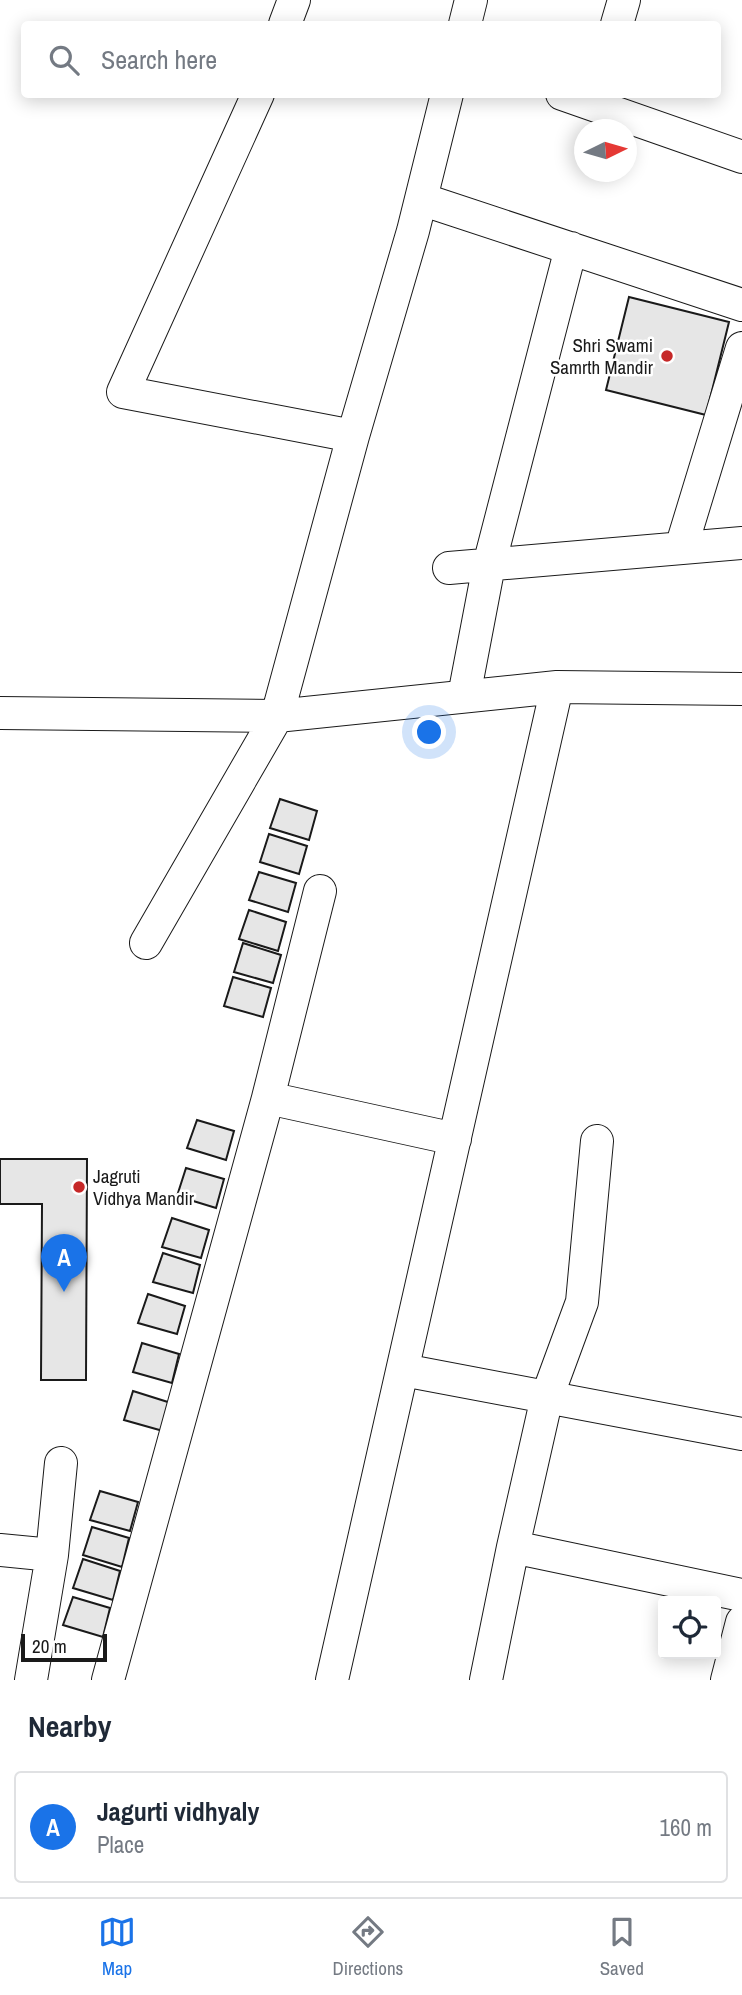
<!DOCTYPE html>
<html lang="en">
<head>
<meta charset="utf-8">
<style>
	:root { --surface:#fff; --page:#f6f6f7; --text:#1f2937; --muted:#747a83; --line:#e0e1e3; --accent:#1a73e8 }
	body { margin:0; font-family:"Archivo Narrow",sans-serif; background:var(--page); color:var(--text) }
	.controls { position:absolute; right:21px; bottom:21px; display:grid; overflow:hidden; border-radius:7px; box-shadow:0 4px 18px #0003 }
	.controls button { width:63px; height:63px; display:grid; place-items:center; padding:0; border:0; border-bottom:2px solid var(--line); background:var(--surface); color:var(--text); font:35px sans-serif }
	.compass { position:absolute; left:574px; top:119px; width:63px; height:63px; border-radius:50%; background:var(--surface); box-shadow:0 4px 18px #0003; rotate:85deg }
	.scale { position:absolute; left:21px; bottom:18px; width:86px; box-sizing:border-box; padding-left:7px; border:4px solid #1a1a1a; border-top:0; font-size:19px; line-height:24px; white-space:nowrap; color:#1a1a1a; -webkit-text-stroke:5px #fff; paint-order:stroke }
	.you { position:absolute; left:430px; top:733px; width:24px; height:24px; margin:-18px; border:5px solid #fff; border-radius:50%; background:#1a73e8; box-shadow:0 0 0 10px #1a73e833 }
	.badge { display:grid; place-items:center; width:46px; height:46px; border-radius:50%; background:var(--accent); color:#fff; font-size:23px; font-weight:700 }
	.pin { position:absolute; translate:-50% -58px; filter:drop-shadow(0 2px 4px #0008) }
	.pin::after { content:''; position:absolute; top:37px; width:24px; height:21px; background:inherit; clip-path:polygon(0 0,100% 0,50% 100%) }
	.list { margin:0; padding:0; list-style:none }
	h2 { display:flex; justify-content:space-between; align-items:center; height:91px; margin:0; padding:0 28px; font-size:30px }
	h2 small { font-size:23px; font-weight:400; color:var(--muted) }
	.list li { display:grid; grid-template-columns:46px 1fr auto; gap:21px; align-items:center; box-sizing:border-box; height:112px; margin:0 14px 14px; padding:0 14px; border:2px solid var(--line); border-radius:7px }
	.list b { display:block; font-size:26px; white-space:nowrap }
	.list p { margin:0; font-size:23px; white-space:nowrap; color:var(--muted) }
	.list em { font-size:23px; font-style:normal; color:var(--muted) }
	.icon { flex:none; width:38px; height:38px; fill:none; stroke:currentColor; stroke-width:2; stroke-linecap:round; stroke-linejoin:round }
	.map { position:relative; flex:none; width:742px; height:1680px; overflow:hidden }
	.search { position:absolute; background:var(--surface); box-shadow:0 4px 18px #0003; left:21px; right:21px; top:21px; height:77px; display:flex; align-items:center; gap:18px; box-sizing:border-box; padding:0 24px; border-radius:7px; color:var(--muted); font-size:26px }
	.sheet { height:217px; background:var(--surface) }
	nav { display:flex; justify-content:space-around; align-items:center; box-sizing:border-box; height:98px; border-top:2px solid var(--line); background:var(--surface); font-size:19px; color:var(--muted) }
	nav a { display:grid; justify-items:center; gap:4px }
	nav .on { color:var(--accent) }
	.map>svg:first-child { display:block }
</style>
</head>
<body>
<div class="map">
<svg width="742" height="1680" viewBox="0 0 742 1680">
	<rect width="100%" height="100%" fill="#fff"/>
	<!-- building -->
	<path fill="#e6e6e6" stroke="#1a1a1a" stroke-width="2" d="M629,297L729,322L706,415L606,390Z
		M280,799L317,811L309,840L270,828Z
		M269,834L307,846L299,874L260,862Z
		M259,872L296,883L288,912L249,900Z
		M249,910L286,922L278,951L239,939Z
		M243,943L281,955L273,983L234,972Z
		M233,977L271,988L263,1017L224,1006Z
		M197,1120L234,1131L226,1160L187,1148Z
		M0,1159H87L86,1380H41L42,1204H0Z
		M186,1168L224,1179L216,1208L177,1196Z
		M172,1218L209,1230L201,1258L162,1247Z
		M163,1253L200,1265L193,1293L153,1282Z
		M148,1294L185,1306L177,1334L138,1323Z
		M142,1343L179,1354L172,1383L133,1372Z
		M133,1391L171,1403L163,1431L124,1420Z
		M100,1491L138,1502L130,1531L90,1520Z
		M92,1527L129,1538L122,1567L83,1555Z
		M83,1559L120,1571L113,1600L73,1588Z
		M73,1597L110,1608L103,1637L63,1625Z"/>
	<g fill="none" stroke-linecap="round" stroke-linejoin="round">
		<!-- minor casing -->
		<g stroke="#1a1a1a" stroke-width="34">
			<path id="minor" d="M285,24L294,0
				M465,24L471,0
				M617,24L624,0
				M258,94L123,392L353,436
				M562,94L742,157
				M421,199L742,305
				M681,548L742,348
				M449,568L742,543
				M557,687L742,689
				M464,696L489,565L571,248
				M0,713L277,716L557,687L332,1680
				M146,943L277,716L353,436L413,231L447,94
				M268,1098L320,891
				M403,1370L742,1434
				M513,1547L547,1397L582,1302L597,1141
				M0,1550L52,1555
				M31,1680L52,1555L61,1463
				M108,1680L268,1098L455,1139
				M486,1680L513,1547L742,1595
				M727,1680L742,1622"/>
		</g>
		<!-- minor -->
		<use href="#minor" stroke="#fff" stroke-width="32"/>
	</g>
	<!-- markers -->
	<g fill="#c62828" stroke="#fff" stroke-width="2.5">
		<circle cx="667" cy="356" r="7"/>
		<circle cx="79" cy="1187" r="7"/>
	</g>
	<g text-anchor="middle" dominant-baseline="central" stroke-width="5" stroke-linejoin="round" paint-order="stroke">
		<!-- poi labels -->
		<g font-size="19" fill="#1a1a1a" stroke="#fff" text-anchor="end">
			<text x="653" y="345">Shri Swami<tspan x="653" dy="22">Samrth Mandir</tspan></text>
			<text x="93" y="1176" text-anchor="start">Jagruti<tspan x="93" dy="22">Vidhya Mandir</tspan></text>
		</g>
	</g>
</svg>
<div class="controls">
<button><svg class="icon" aria-label="locate" viewBox="0 0 24 24"><circle cx="12" cy="12" r="6"/><path d="M12 2v4M12 18v4M2 12h4M18 12h4"/></svg></button>
</div>
<svg class="compass" viewBox="-18 -18 36 36"><path d="M0-13l5 13h-10z" fill="#e53935"/><path d="M0 13l5-13h-10z" fill="#747a83"/></svg>
<div class="scale">20 m</div>
<div class="you"></div>
<div class="pin badge" style="left:64px;top:1292px">A</div>
<div class="search"><svg class="icon" aria-label="search" viewBox="0 0 24 24"><circle cx="10" cy="10" r="6"/><path d="M15 15l6 6"/></svg>Search here</div>
</div>
<section class="sheet">
<h2>Nearby<small></small></h2>
<ul class="list">
<li><span class="badge">A</span><div><b>Jagurti vidhyaly</b><p>Place</p></div><em>160 m</em></li>
</ul>
</section>
<nav>
<a class="on"><svg class="icon" aria-label="map" viewBox="0 0 24 24"><path d="M3 6l6-2 6 2 6-2v14l-6 2-6-2-6 2zM9 4v14M15 6v14"/></svg>Map</a>
<a><svg class="icon" aria-label="directions" viewBox="0 0 24 24"><path d="M12 3l9 9-9 9-9-9zM9 14v-3h6M13 9l2 2-2 2"/></svg>Directions</a>
<a><svg class="icon" aria-label="saved" viewBox="0 0 24 24"><path d="M7 4h10v16l-5-4-5 4z"/></svg>Saved</a>
</nav>
</body>
</html>
